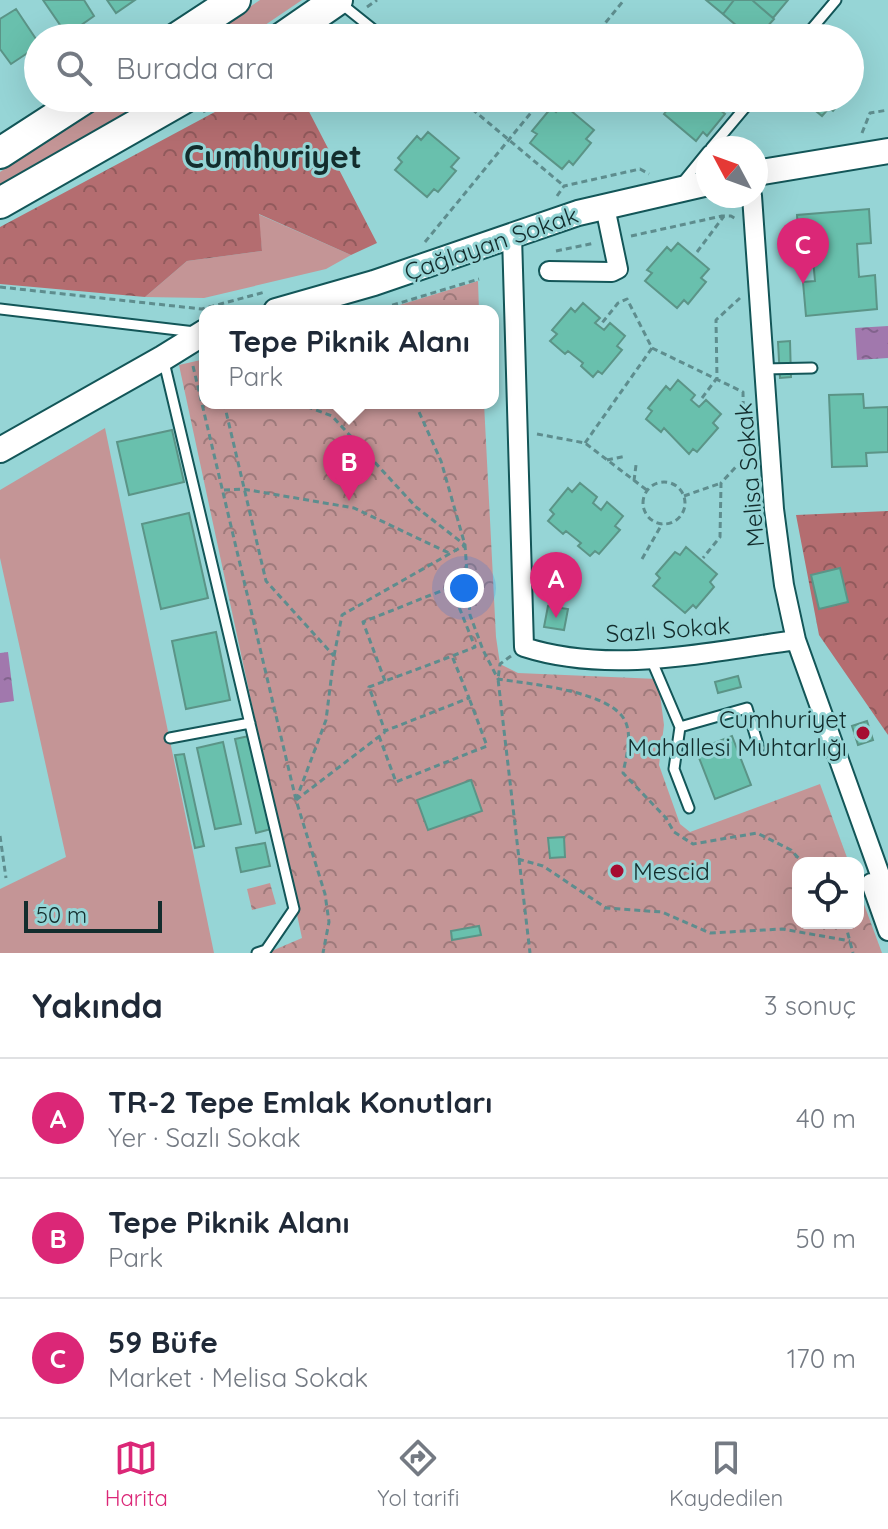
<!DOCTYPE html>
<html lang="tr">
<head>
<meta charset="utf-8">
<style>
	:root { --surface:#fff; --page:#f2f2f3; --text:#1f2937; --muted:#747a83; --line:#e0e1e3; --accent:#db2777 }
	body { margin:0; font-family:Quicksand,sans-serif; background:var(--page); color:var(--text) }
	.controls { position:absolute; right:24px; bottom:24px; display:grid; overflow:hidden; border-radius:16px; box-shadow:0 8px 32px #0002 }
	.controls button { width:72px; height:72px; display:grid; place-items:center; padding:0; border:0; border-bottom:2px solid var(--line); background:var(--surface); color:var(--text); font:40px sans-serif }
	.compass { position:absolute; left:696px; top:136px; width:72px; height:72px; border-radius:50%; background:var(--surface); box-shadow:0 8px 32px #0002; rotate:311deg }
	.scale { position:absolute; left:24px; bottom:20px; width:138px; box-sizing:border-box; padding-left:8px; border:4px solid #132d2d; border-top:0; font-size:22px; line-height:28px; white-space:nowrap; color:#132d2d; -webkit-text-stroke:6px #96d5d6; paint-order:stroke }
	.you { position:absolute; left:464px; top:588px; width:28px; height:28px; margin:-20px; border:6px solid #fff; border-radius:50%; background:#1a73e8; box-shadow:0 0 0 12px #1a73e833 }
	.badge { display:grid; place-items:center; width:52px; height:52px; border-radius:50%; background:var(--accent); color:#fff; font-size:26px; font-weight:700 }
	.pin { position:absolute; translate:-50% -66px; filter:drop-shadow(0 2px 4px #0008) }
	.pin::after { content:''; position:absolute; top:42px; width:28px; height:24px; background:inherit; clip-path:polygon(0 0,100% 0,50% 100%) }
	.popup { position:absolute; left:199px; top:305px; width:300px; height:104px; box-sizing:border-box; display:grid; place-content:center; border-radius:16px; background:var(--surface); filter:drop-shadow(0 2px 6px #0005); font-size:26px; white-space:nowrap; color:var(--muted) }
	.popup b { font-size:30px; color:var(--text) }
	.popup::after { content:''; position:absolute; left:50%; top:100%; margin-left:-16px; border:16px solid transparent; border-top-color:var(--surface) }
	.list { margin:0; padding:0; list-style:none }
	h2 { display:flex; justify-content:space-between; align-items:center; height:104px; margin:0; padding:0 32px; font-size:34px }
	h2 small { font-size:26px; font-weight:400; color:var(--muted) }
	.list li { display:grid; grid-template-columns:52px 1fr auto; gap:24px; align-items:center; box-sizing:border-box; height:120px; padding:0 32px; border-top:2px solid var(--line) }
	.list b { display:block; font-size:30px; white-space:nowrap }
	.list p { margin:0; font-size:26px; white-space:nowrap; color:var(--muted) }
	.list em { font-size:26px; font-style:normal; color:var(--muted) }
	.icon { flex:none; width:44px; height:44px; fill:none; stroke:currentColor; stroke-width:2; stroke-linecap:round; stroke-linejoin:round }
	.map { position:relative; flex:none; width:888px; height:953px; overflow:hidden }
	.search { position:absolute; background:var(--surface); box-shadow:0 8px 32px #0002; left:24px; right:24px; top:24px; height:88px; display:flex; align-items:center; gap:20px; box-sizing:border-box; padding:0 28px; border-radius:44px; color:var(--muted); font-size:30px }
	.sheet { height:464px; background:var(--surface) }
	nav { display:flex; justify-content:space-around; align-items:center; box-sizing:border-box; height:112px; border-top:2px solid var(--line); background:var(--surface); font-size:22px; color:var(--muted) }
	nav a { display:grid; justify-items:center; gap:4px }
	nav .on { color:var(--accent) }
	.map>svg:first-child { display:block }
</style>
</head>
<body>
<div class="map">
<svg width="888" height="953" viewBox="0 0 888 953">
	<defs>
		<pattern id="forest-crowns" width="20" height="18" patternUnits="userSpaceOnUse" patternTransform="scale(2)"><rect width="20" height="18" fill="#b46d70"/><path d="M2 6a3 3 0 1 1 6 0M12 15a3 3 0 1 1 6 0" fill="none" stroke="#915a5c"/></pattern>
		<pattern id="park-crowns" width="20" height="18" patternUnits="userSpaceOnUse" patternTransform="scale(2)"><rect width="20" height="18" fill="#c49596"/><path d="M2 6a3 3 0 1 1 6 0M12 15a3 3 0 1 1 6 0" fill="none" stroke="#9e7a7b"/></pattern>
		<pattern id="water-ripples" width="26" height="14" patternUnits="userSpaceOnUse" patternTransform="scale(2)"><rect width="26" height="14" fill="#a178ad"/><path d="M2 4q2-2 4 0t4 0M15 11q2-2 4 0t4 0" fill="none" stroke="#82638d"/></pattern>
	</defs>
	<rect width="100%" height="100%" fill="#96d5d6"/>
	<!-- grass -->
	<path fill="#c49596" d="M260,0H302L246,38H203Z
		M112,98H153L0,188V172Z
		M258,214L351,255L326,269L204,298L145,297L187,261L262,251Z
		M105,428L214,953H0V889L66,857L0,558V490Z"/>
	<!-- forest -->
	<path fill="url(#forest-crowns)" d="M241,98H302L377,243L351,255L259,214L262,251L187,261L145,297L0,284V227Z
		M888,511V735L819,635L796,515Z"/>
	<!-- park -->
	<path fill="url(#park-crowns)" d="M478,281L479,311H380Z
		M205,359V403H484L496,637L500,664L518,673L658,679L664,725L659,765L680,824L690,832L820,784L849,863H798V923H858V888L882,953H267L302,938L179,365Z
		M270,883L276,904L252,910L247,889Z"/>
	<!-- water -->
	<path fill="url(#water-ripples)" d="M888,326V358L857,360L855,328Z
		M8,652L14,701L0,703V653Z"/>
	<!-- building -->
	<path fill="#69c0ad" stroke="#5b9487" stroke-width="2" d="M43,0H84L94,16L67,35Z
		M107,0H135L116,13Z
		M706,0H734L723,14Z
		M734,0H752L774,19L757,38H751L723,14Z
		M752,0H788L773,18Z
		M16,9L38,42V46L11,64L0,49V19Z
		M669,98H724L728,101L720,110L725,114L707,136L703,132L696,141L664,114L671,105L666,102Z
		M800,98H844L833,111L829,108L822,116Z
		M563,104L594,130L586,139L591,143L573,165L569,161L562,169L530,143L537,134L532,131L551,108L556,112Z
		M428,132L459,158L451,167L456,171L438,192L434,189L427,197L395,170L402,162L398,158L417,136L421,140Z
		M869,209L871,243L857,244L859,277L875,275L877,309L806,316L803,282L815,281L812,248L799,249L797,215Z
		M678,243L709,269L701,278L706,282L688,304L684,300L677,308L645,281L652,273L647,270L667,247L671,251Z
		M583,303L600,318L595,323L604,330L610,323L625,336L617,346L622,350L602,374L598,371L593,377L581,366L583,363L568,351L565,354L550,341L557,334L552,330L571,308L575,312Z
		M790,341L791,377L780,378L778,342Z
		M678,380L695,395L691,400L699,407L706,400L721,414L713,423L718,428L697,452L693,449L689,454L664,428L661,432L646,419L652,411L648,408L666,386L670,390Z
		M863,394L864,408L888,407V452L866,453L867,466L832,467L829,395Z
		M172,430L184,482L129,495L117,442Z
		M580,483L597,497L593,503L601,510L607,502L623,516L615,526L620,530L599,554L595,551L590,556L578,546L581,543L566,531L563,534L548,521L554,514L550,510L568,488L572,492Z
		M189,513L208,598L161,609L142,524Z
		M686,547L717,574L710,582L714,587L696,608L693,605L685,613L653,586L660,578L656,574L675,552L680,555Z
		M840,568L848,602L819,609L811,575Z
		M548,606L568,609L564,630L544,627Z
		M216,632L230,700L186,709L172,641Z
		M738,676L741,687L718,693L715,682Z
		M867,721L873,740L858,745L852,726Z
		M249,736L271,829L256,833L235,739Z
		M732,736L751,785L715,799L696,750Z
		M223,742L241,824L215,829L197,748Z
		M184,754L204,846L195,848L175,755Z
		M471,780L482,811L428,830L417,800Z
		M564,837L565,857L550,858L548,838Z
		M265,843L270,866L241,872L236,848Z
		M479,926L481,935L452,940L451,931Z"/>
	<g fill="none" stroke-linecap="round" stroke-linejoin="round">
		<!-- service casing -->
		<g stroke="#135658" stroke-width="13">
			<path id="service" d="M339,2L384,38
				M804,38L836,0
				M460,98L463,100
				M711,148L753,98
				M682,183L708,151
				M0,309L195,332
				M164,362L294,909L266,950L257,953
				M763,369L812,368
				M651,659L680,727L674,769L689,808
				M680,727L747,708L759,748
				M170,738L250,723"/>
		</g>
		<!-- minor casing -->
		<g stroke="#135658" stroke-width="22">
			<path id="minor" d="M752,196L774,509L784,585L796,640L888,897
				M512,236L524,647C611,675 708,652 796,640
				M549,271L612,272L618,269L605,207
				M871,883L888,931"/>
		</g>
		<!-- tertiary casing -->
		<g stroke="#135658" stroke-width="28">
			<path id="tertiary" d="M756,173L888,151
				M276,311L374,283L578,213L708,183
				M0,450L163,358L205,332"/>
		</g>
		<!-- primary casing -->
		<g stroke="#135658" stroke-width="34">
			<path id="primary" d="M177,38L235,0
				M282,38L337,0
				M0,153L85,98
				M0,203L184,98"/>
		</g>
		<!-- path -->
		<path stroke="#5e8d8e" stroke-width="3" stroke-dasharray="6 4" stroke-linecap="butt" d="M367,7L377,0
			M593,38L624,0
			M472,109L564,186
			M203,112L228,98
			M862,133L870,113L888,110
			M557,196L564,186L640,169L649,174
			M631,236L722,216H731L736,219
			M425,242L543,98
			M556,251L595,243
			M697,252L724,216
			M0,287L202,309L265,292
			M373,311L479,279
			M652,348L743,392L744,458L721,483L720,537L703,558
			M193,366L296,800L325,894L329,922L323,953
			M702,398L717,378L716,320L740,298
			M224,403L266,581L334,656
			M415,403L441,461L465,545L470,615L483,650L498,679C529,684 614,691 626,723C632,738 626,758 623,773L666,818L674,832L693,844L757,833L791,850L803,863
			M537,434L585,443L648,491
			M585,443L652,348L627,299L618,303L602,323
			M607,460L626,456
			M634,481L636,465
			M643 503a21 21 0 1 1 42 0a21 21 0 1 1-42 0Z
			M224,490L243,489L354,508L451,554
			M684,496L721,483
			M642,559L662,524
			M511,656L500,664L498,679L530,953
			M385,681L363,622L451,587L475,647C440,661 404,674 369,687L385,731L469,698L452,656
			M379,736L396,782L487,746L469,698
			M296,800L326,720L334,656L342,615L465,545L416,507L332,416L297,403
			M296,800L385,732
			M0,836L6,878
			M518,859L543,866L606,908L662,912L710,933L782,929L850,941
			M845,923L853,953"/>
		<!-- service -->
		<use href="#service" stroke="#fff" stroke-width="9"/>
		<!-- minor -->
		<use href="#minor" stroke="#fff" stroke-width="18"/>
		<!-- tertiary -->
		<use href="#tertiary" stroke="#fff" stroke-width="24"/>
		<!-- primary -->
		<use href="#primary" stroke="#fff" stroke-width="30"/>
	</g>
	<!-- markers -->
	<g fill="#a60c31" stroke="#96d5d6" stroke-width="3">
		<circle cx="863" cy="733" r="8"/>
		<circle cx="617" cy="871" r="8"/>
	</g>
	<g text-anchor="middle" dominant-baseline="central" stroke-width="6" stroke-linejoin="round" paint-order="stroke">
		<!-- street labels -->
		<g font-size="24" fill="#132d2d" stroke="#96d5d6">
			<text transform="translate(491 243) rotate(-19)">Çağlayan Sokak</text>
			<text transform="translate(749 475) rotate(-95)">Melisa Sokak</text>
			<text transform="translate(668 629) rotate(-4)">Sazlı Sokak</text>
		</g>
		<!-- poi labels -->
		<g font-size="24" fill="#132d2d" stroke="#96d5d6" text-anchor="end">
			<text x="847" y="719">Cumhuriyet<tspan x="847" dy="28">Mahallesi Muhtarlığı</tspan></text>
			<text x="633" y="871" text-anchor="start">Mescid</text>
		</g>
		<!-- district labels -->
		<g font-size="32" font-weight="bold" fill="#132d2d" stroke="#96d5d6">
			<text x="273" y="156">Cumhuriyet</text>
		</g>
	</g>
</svg>
<div class="controls">
<button><svg class="icon" aria-label="locate" viewBox="0 0 24 24"><circle cx="12" cy="12" r="6"/><path d="M12 2v4M12 18v4M2 12h4M18 12h4"/></svg></button>
</div>
<svg class="compass" viewBox="-18 -18 36 36"><path d="M0-13l5 13h-10z" fill="#e53935"/><path d="M0 13l5-13h-10z" fill="#747a83"/></svg>
<div class="scale">50 m</div>
<div class="you"></div>
<div class="pin badge" style="left:556px;top:618px">A</div>
<div class="pin badge" style="left:349px;top:501px">B</div>
<div class="popup"><b>Tepe Piknik Alanı</b>Park</div>
<div class="pin badge" style="left:803px;top:284px">C</div>
<div class="search"><svg class="icon" aria-label="search" viewBox="0 0 24 24"><circle cx="10" cy="10" r="6"/><path d="M15 15l6 6"/></svg>Burada ara</div>
</div>
<section class="sheet">
<h2>Yakında<small>3 sonuç</small></h2>
<ul class="list">
<li><span class="badge">A</span><div><b>TR-2 Tepe Emlak Konutları</b><p>Yer · Sazlı Sokak</p></div><em>40 m</em></li>
<li><span class="badge">B</span><div><b>Tepe Piknik Alanı</b><p>Park</p></div><em>50 m</em></li>
<li><span class="badge">C</span><div><b>59 Büfe</b><p>Market · Melisa Sokak</p></div><em>170 m</em></li>
</ul>
</section>
<nav>
<a class="on"><svg class="icon" aria-label="map" viewBox="0 0 24 24"><path d="M3 6l6-2 6 2 6-2v14l-6 2-6-2-6 2zM9 4v14M15 6v14"/></svg>Harita</a>
<a><svg class="icon" aria-label="directions" viewBox="0 0 24 24"><path d="M12 3l9 9-9 9-9-9zM9 14v-3h6M13 9l2 2-2 2"/></svg>Yol tarifi</a>
<a><svg class="icon" aria-label="saved" viewBox="0 0 24 24"><path d="M7 4h10v16l-5-4-5 4z"/></svg>Kaydedilen</a>
</nav>
</body>
</html>
